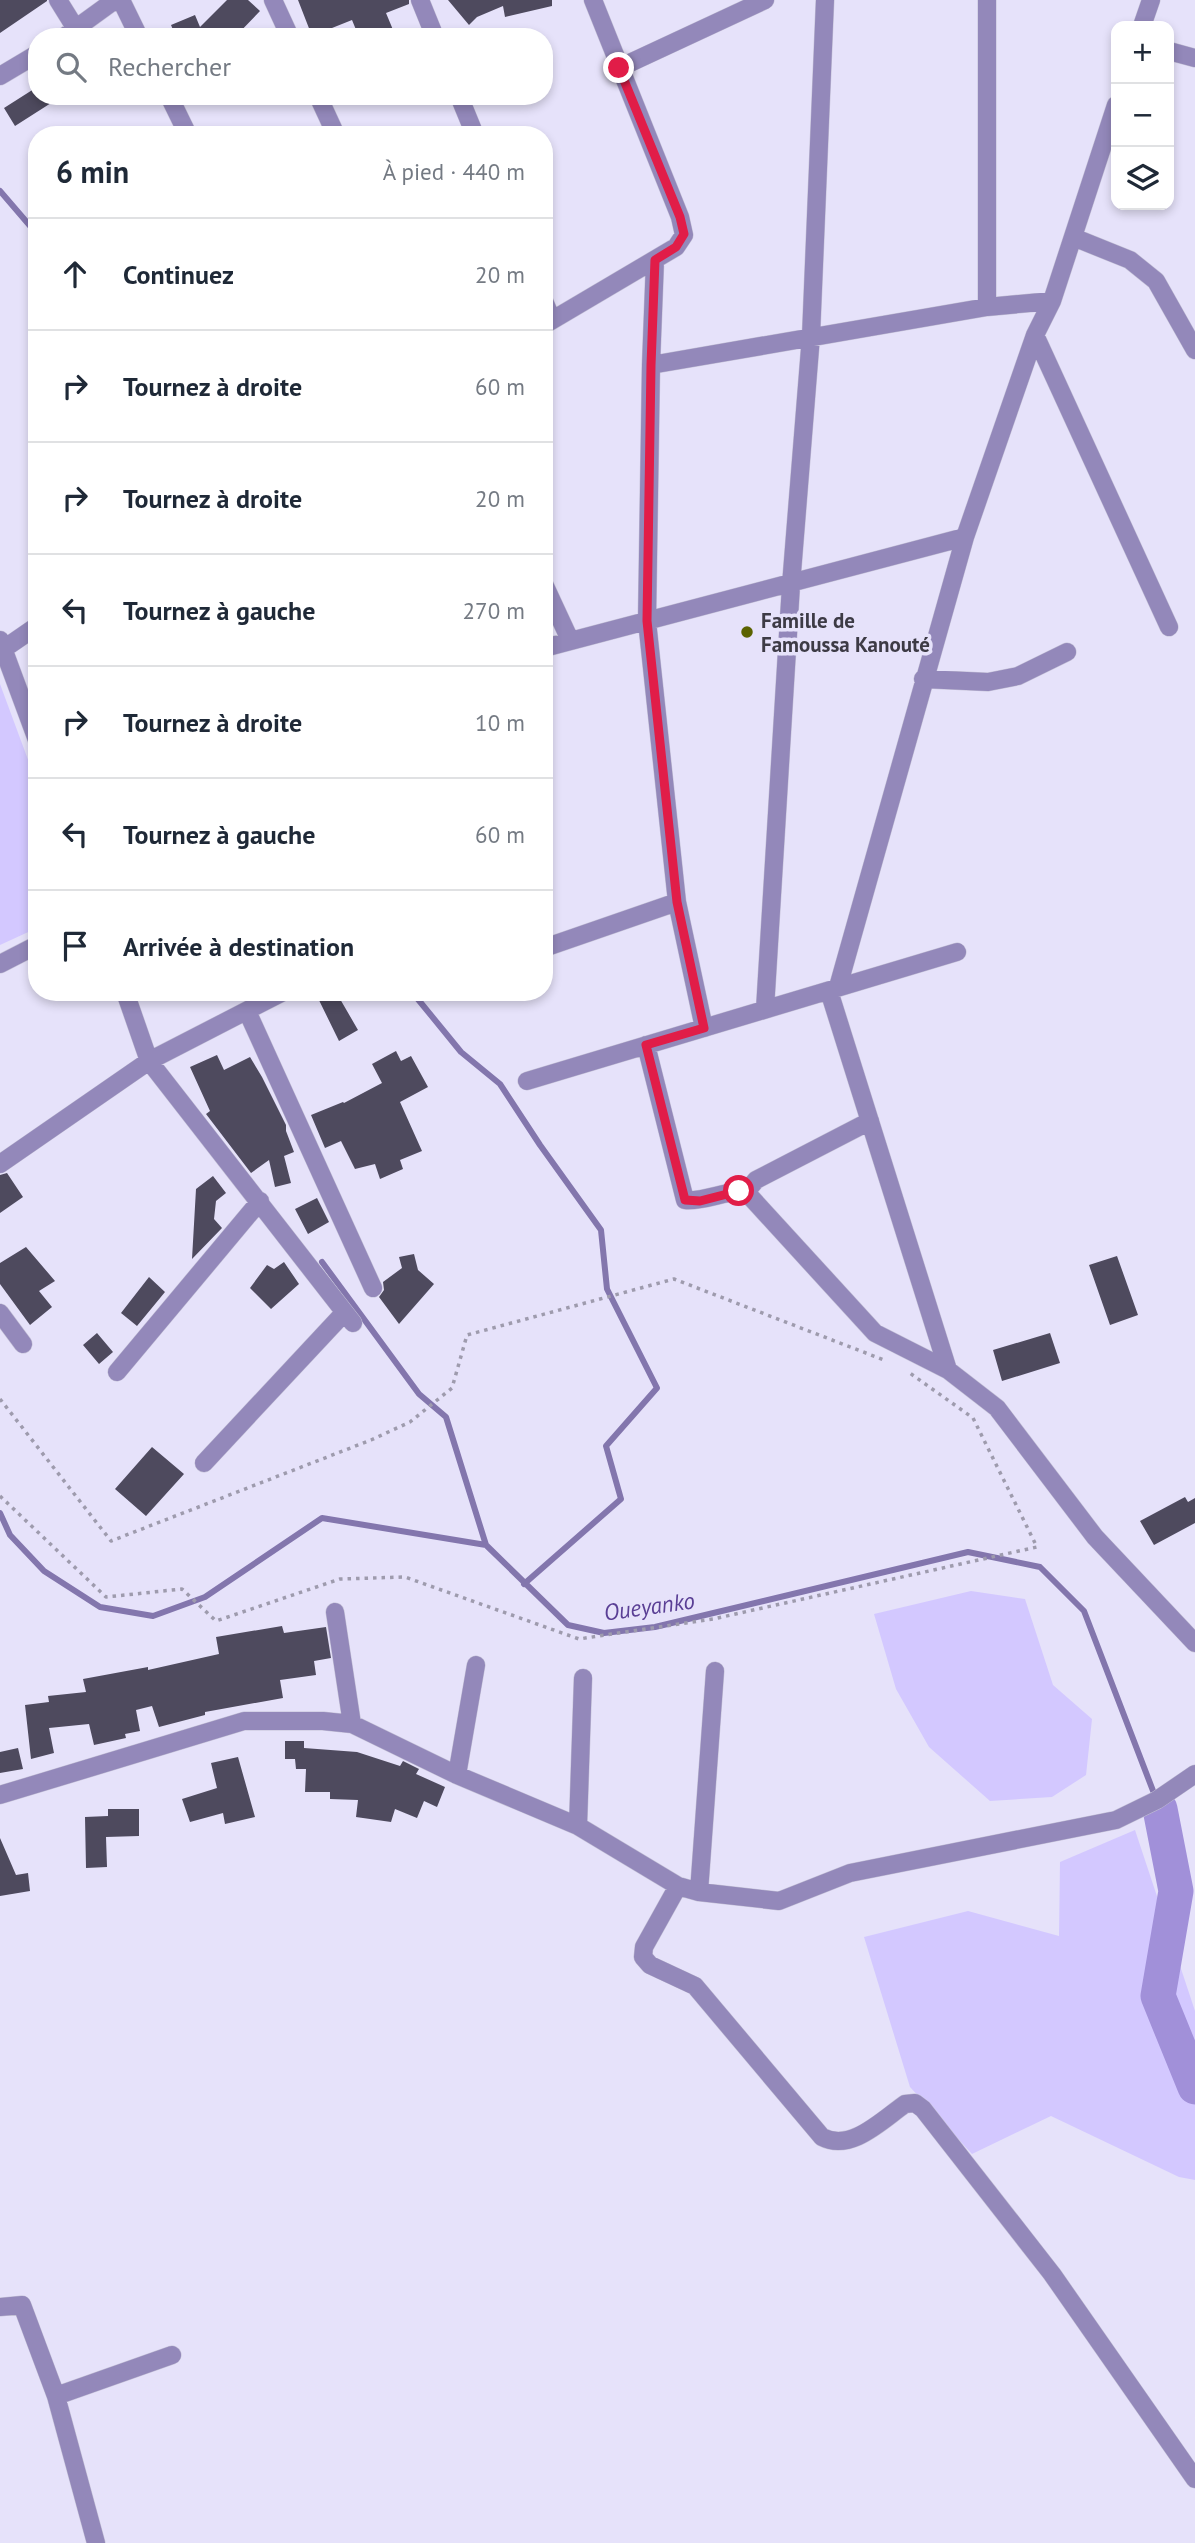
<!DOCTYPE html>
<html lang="fr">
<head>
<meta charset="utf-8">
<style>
	:root { --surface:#fff; --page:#f2f2f3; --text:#1f2937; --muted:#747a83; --line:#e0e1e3 }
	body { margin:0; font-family:"PT Sans",sans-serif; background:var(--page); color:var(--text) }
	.controls { position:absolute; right:21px; top:21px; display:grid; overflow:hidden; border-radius:14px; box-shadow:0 4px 10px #0003 }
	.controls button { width:63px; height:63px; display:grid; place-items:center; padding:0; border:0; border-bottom:2px solid var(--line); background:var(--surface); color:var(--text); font:35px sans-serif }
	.stop { position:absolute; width:21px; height:21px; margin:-16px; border:5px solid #e11d48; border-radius:50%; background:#fff }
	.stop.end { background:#e11d48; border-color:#fff; box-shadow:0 2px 7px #0008 }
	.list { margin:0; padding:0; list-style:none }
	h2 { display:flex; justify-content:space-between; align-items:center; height:91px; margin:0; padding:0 28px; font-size:30px }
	h2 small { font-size:23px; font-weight:400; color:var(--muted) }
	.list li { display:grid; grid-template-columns:46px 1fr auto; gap:21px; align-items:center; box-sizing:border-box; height:112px; padding:0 28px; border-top:2px solid var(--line) }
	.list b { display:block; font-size:26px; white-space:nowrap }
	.list em { font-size:23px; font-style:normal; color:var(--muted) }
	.icon { flex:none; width:38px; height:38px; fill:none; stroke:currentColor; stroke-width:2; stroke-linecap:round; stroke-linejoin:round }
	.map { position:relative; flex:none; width:1195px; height:2543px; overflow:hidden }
	.search { position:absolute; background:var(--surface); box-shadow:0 4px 10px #0003; left:28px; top:28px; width:525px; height:77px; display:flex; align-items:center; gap:18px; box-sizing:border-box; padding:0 24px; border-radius:28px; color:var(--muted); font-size:26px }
	.panel { position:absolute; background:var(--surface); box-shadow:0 4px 10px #0003; left:28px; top:126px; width:525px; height:875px; border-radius:28px }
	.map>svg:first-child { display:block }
</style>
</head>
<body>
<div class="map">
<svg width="1195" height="2543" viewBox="0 0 1195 2543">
	<rect width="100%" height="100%" fill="#e6e2fa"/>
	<!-- green -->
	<path fill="#d3c8ff" d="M0,684L37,784V928L0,945Z
		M971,1591L1025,1599L1053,1685L1092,1719L1086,1775L1052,1797L990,1801L929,1747L896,1689L874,1614Z
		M1135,1830L1195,2011V2180L1179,2177L1051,2116L972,2154L910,2087L864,1937L968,1911L1059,1936L1060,1862Z"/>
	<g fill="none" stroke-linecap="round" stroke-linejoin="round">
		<!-- stream -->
		<path stroke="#8376ad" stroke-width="6" d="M0,191L37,234
			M412,992L461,1052L500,1084L540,1145L601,1230L607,1289L657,1388L606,1446L621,1499L524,1584
			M322,1262L419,1394L446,1417L486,1545
			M0,1513L10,1535L44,1571L100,1607L153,1616L205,1597L322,1518L486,1545L568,1625L604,1633L655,1627L968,1552L1040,1567L1084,1611L1160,1809"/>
		<!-- river -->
		<path stroke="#a190d9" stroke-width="35" d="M1160,1809L1176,1891L1158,1996L1195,2087"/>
	</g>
	<!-- building -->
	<path fill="#4e4a5e" d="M0,0H47V1L0,33Z
		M227,0H248L260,11L235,37H176L171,25L195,15L200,27Z
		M298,0H409V4L386,13L396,37H359L352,20L312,36Z
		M448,0H552V6L505,17L503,6L477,17L469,25Z
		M37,87V96H62L15,126L4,108Z
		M315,992H336L358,1030L339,1041Z
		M396,1051L401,1061L411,1056L428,1087L400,1102L422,1151L400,1160L403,1169L380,1179L375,1164L355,1169L341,1141L325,1148L311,1115L343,1102L344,1103L382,1083L372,1064Z
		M217,1055L224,1070L250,1057L262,1077L286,1125V1131L294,1152L284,1156L291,1183L275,1187L269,1160L251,1173L206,1114L210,1111L190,1067Z
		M7,1173L23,1197L0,1213V1175Z
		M213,1176L226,1193L216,1201L214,1219L222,1228L192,1259L196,1189Z
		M317,1198L329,1222L308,1234L295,1209Z
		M26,1247L55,1281L39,1291L52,1307L30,1325L0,1284V1263Z
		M414,1254L418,1270L434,1284L399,1324L379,1297L384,1290L383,1282L402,1268L399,1257Z
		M1117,1256L1138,1315L1110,1325L1089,1265Z
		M284,1262L299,1284L271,1309L250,1288L267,1265L274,1269Z
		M149,1277L165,1292L137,1326L121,1313Z
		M97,1333L113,1352L99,1364L83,1345Z
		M1050,1333L1060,1363L1002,1381L993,1350Z
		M152,1447L184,1474L146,1516L115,1489Z
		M1185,1497L1188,1502L1195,1498V1523L1154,1545L1140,1521Z
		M282,1626L284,1633L326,1627L331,1658L314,1661L316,1675L280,1680L283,1698L205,1712V1715L159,1727L152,1706L136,1710L140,1731L125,1734L126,1738L94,1745L89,1724L49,1728L54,1753L31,1759L25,1705L49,1702L48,1696L86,1692L83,1679L148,1667V1670L219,1654L216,1637Z
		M285,1741H304V1748L357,1752L400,1766L403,1761L419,1769L416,1774L445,1787L437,1807L424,1801L417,1818L395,1809L391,1822L356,1817L358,1800L330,1799V1792H305L306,1769H296L295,1759H285Z
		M18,1748L23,1769L0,1773V1752Z
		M238,1757L255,1817L225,1824L223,1813L190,1822L182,1799L217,1788L211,1763Z
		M108,1809H139V1836L106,1837L107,1867L86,1868L85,1817L108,1816Z
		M0,1838L16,1875L28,1873L30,1891L0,1896Z"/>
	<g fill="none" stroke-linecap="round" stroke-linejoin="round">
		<!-- minor casing -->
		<g stroke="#c4c1d6" stroke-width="19">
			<path id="minor" d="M58,0L76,29
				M121,0L139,37
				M273,0L290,37
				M420,0L435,37
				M1142,26L1151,0
				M64,37L115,0
				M1169,51L1195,58
				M619,68L765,0
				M0,76L37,54
				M169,96L188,135
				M318,96L336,135
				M459,96L475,135
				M1073,237L1130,260L1156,281L1195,350
				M655,260L651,365L647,621L677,902L704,1028
				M544,301L552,320
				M987,307V0
				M544,325L676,247L684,235L680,217L593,0
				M1035,335L1169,627
				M651,365L987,307L1052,301
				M544,584L570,640
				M0,640L37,740
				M5,648L37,626
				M544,648L965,537
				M923,679L988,682L1018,676L1067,652
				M544,948L677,902
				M0,964L37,945
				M838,987L965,537L1035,335L1052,301L1116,105
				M829,991L948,1370
				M125,992L149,1061L353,1323
				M765,1009L791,585L811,336L825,0
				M247,1011L373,1288
				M646,1045L685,1200C706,1202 728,1189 746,1192L875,1333L948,1370L997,1408L1095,1537L1195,1643
				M527,1081L957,952
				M0,1164L149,1061L283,992
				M746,1192L756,1180L870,1121
				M0,1313L23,1344
				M117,1372L260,1201
				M204,1463L344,1313
				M335,1612L352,1724
				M457,1775L476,1665
				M0,1795L244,1721H323L352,1724L457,1775L578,1826L678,1886L699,1892L779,1901L850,1873L1116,1820L1157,1800L1195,1774
				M578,1826L583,1678
				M678,1886L644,1947L643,1957L650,1965L695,1986L822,2137C851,2152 881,2121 905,2104L915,2103L923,2109L1052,2274L1195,2479
				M699,1892L715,1671
				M0,2307L22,2305L56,2396L96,2543
				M56,2396L172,2355"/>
		</g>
		<!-- path -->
		<path stroke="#9e9bad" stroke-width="3.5" stroke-dasharray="3.5 5" stroke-linecap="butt" d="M0,1399L111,1541L371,1440L410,1422L452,1388L467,1335L674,1279L884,1360
			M0,1496L106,1597L182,1589L216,1621L340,1579L405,1577L579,1639L713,1619L1037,1547L973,1418L907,1371"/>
		<!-- minor -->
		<use href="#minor" stroke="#9388ba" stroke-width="18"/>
	</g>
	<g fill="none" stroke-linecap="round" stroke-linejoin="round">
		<!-- route -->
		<path stroke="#e11d48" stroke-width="9" d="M619,68L680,217L684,234L676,247L655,260L651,365L647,621L677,902L704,1028L646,1045L685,1200L700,1201L739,1191"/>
	</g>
	<!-- markers -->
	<circle fill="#5b6200" stroke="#e6e2fa" stroke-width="2.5" cx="747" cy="632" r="7"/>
	<g text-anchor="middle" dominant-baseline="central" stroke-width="7" stroke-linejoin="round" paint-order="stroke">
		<!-- poi labels -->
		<g font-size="21" font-weight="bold" fill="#3d3b45" stroke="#e6e2fa" text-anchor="start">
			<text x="761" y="620">Famille de<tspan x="761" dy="24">Famoussa Kanouté</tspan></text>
		</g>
		<!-- water labels -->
		<g font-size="23" font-style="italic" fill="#5a3f95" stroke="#e6e2fa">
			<text transform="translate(649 1606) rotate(-8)">Oueyanko</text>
		</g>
	</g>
</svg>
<div class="controls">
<button>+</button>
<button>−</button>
<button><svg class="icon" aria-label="layers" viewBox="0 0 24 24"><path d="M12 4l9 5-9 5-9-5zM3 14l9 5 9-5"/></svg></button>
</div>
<div class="stop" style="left:739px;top:1191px"></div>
<div class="stop end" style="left:619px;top:68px"></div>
<div class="search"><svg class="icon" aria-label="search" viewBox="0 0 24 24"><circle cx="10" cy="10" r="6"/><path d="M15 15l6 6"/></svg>Rechercher</div>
<section class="panel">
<h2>6 min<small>À pied · 440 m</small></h2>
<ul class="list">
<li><svg class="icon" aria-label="ahead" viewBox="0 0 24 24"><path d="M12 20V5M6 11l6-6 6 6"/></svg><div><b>Continuez</b></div><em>20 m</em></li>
<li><svg class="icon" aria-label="right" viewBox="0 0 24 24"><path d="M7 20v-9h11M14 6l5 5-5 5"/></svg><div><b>Tournez à droite</b></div><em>60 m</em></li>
<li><svg class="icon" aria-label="right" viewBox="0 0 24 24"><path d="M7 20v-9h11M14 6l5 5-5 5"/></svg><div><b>Tournez à droite</b></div><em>20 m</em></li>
<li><svg class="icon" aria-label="left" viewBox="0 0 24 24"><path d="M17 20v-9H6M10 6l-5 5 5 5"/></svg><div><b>Tournez à gauche</b></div><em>270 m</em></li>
<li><svg class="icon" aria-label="right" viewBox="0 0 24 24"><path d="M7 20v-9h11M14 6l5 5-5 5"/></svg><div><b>Tournez à droite</b></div><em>10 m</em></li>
<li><svg class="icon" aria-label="left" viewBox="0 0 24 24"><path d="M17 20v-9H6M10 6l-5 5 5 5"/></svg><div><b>Tournez à gauche</b></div><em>60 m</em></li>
<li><svg class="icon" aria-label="arrive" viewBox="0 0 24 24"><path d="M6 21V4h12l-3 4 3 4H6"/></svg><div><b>Arrivée à destination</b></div></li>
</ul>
</section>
</div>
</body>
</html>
